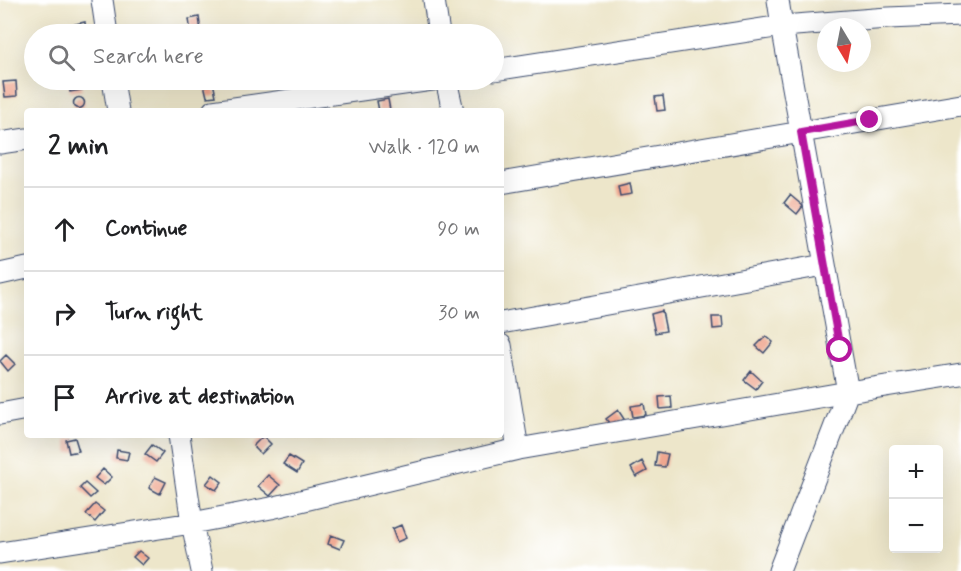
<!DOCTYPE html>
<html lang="en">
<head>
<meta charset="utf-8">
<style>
	:root { --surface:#fff; --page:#f6f6f6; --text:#202124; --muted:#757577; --line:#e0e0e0 }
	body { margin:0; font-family:Mynerve,sans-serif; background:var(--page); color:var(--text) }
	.controls { position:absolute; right:18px; bottom:18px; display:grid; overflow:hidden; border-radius:6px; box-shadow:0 6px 24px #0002 }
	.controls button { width:54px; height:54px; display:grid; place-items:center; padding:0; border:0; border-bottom:2px solid var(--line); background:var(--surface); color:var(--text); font:30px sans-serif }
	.compass { position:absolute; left:817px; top:18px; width:54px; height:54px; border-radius:50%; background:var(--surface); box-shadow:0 6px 24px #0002; rotate:170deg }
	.stop { position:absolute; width:18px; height:18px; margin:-14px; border:4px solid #b5179e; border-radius:50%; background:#fff }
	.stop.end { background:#b5179e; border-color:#fff; box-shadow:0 2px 6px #0008 }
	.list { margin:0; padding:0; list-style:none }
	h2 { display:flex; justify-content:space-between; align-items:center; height:78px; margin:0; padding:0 24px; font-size:26px }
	h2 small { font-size:20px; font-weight:400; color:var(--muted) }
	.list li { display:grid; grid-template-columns:39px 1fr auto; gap:18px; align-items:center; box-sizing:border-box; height:84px; padding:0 24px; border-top:2px solid var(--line) }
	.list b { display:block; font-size:22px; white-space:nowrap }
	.list em { font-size:20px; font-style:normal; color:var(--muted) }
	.icon { flex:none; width:33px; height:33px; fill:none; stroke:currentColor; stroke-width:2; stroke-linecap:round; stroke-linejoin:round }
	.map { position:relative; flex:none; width:961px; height:571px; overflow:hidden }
	.search { position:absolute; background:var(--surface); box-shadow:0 6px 24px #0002; left:24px; top:24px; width:480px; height:66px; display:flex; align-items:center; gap:15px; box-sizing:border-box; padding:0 21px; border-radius:33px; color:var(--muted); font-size:22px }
	.panel { position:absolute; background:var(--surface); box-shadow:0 6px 24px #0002; left:24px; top:108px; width:480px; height:330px; border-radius:6px }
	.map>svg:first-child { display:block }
</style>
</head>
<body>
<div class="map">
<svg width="961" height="571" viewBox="0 0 961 571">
	<rect width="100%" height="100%" fill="#fff"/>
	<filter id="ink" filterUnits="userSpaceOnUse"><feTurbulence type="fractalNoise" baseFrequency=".0167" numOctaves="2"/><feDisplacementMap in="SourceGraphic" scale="12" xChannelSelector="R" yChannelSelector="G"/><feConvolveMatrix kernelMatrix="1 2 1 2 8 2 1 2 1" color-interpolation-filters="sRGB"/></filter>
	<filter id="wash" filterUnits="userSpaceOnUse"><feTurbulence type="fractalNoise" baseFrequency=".008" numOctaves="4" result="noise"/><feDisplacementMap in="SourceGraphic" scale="24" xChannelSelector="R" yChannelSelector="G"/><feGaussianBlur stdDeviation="1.35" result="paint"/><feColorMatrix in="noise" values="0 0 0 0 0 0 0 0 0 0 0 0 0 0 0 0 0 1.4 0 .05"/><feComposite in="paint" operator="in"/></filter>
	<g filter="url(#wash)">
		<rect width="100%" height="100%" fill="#ede6ca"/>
		<g id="blocks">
			<!-- building -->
			<path fill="#efa68f" d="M199,17L201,32L191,33L189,19Z
				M85,22L86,34H76L75,24Z
				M80,80L82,90L70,92L68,81Z
				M16,81L17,96L5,97L3,82Z
				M213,82L216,96L207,97L204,84Z
				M663,96L665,110L657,111L655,97Z
				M73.5 103a5.5 5.5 0 1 1 11 0a5.5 5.5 0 1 1-11 0Z
				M388,99L390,110L379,111L377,101Z
				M630,183L632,194L620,196L618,186Z
				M790,195L803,206L797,214L784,203Z
				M662,311L666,331L655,333L651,314Z
				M712,317H722L723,328L713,329Z
				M766,336L773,342L764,353L756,346Z
				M6,355L15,364L8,371L0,361Z
				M751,371L762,381L756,389L744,380Z
				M671,396L672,408L660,409L659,397Z
				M644,404L646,415L633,417L631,406Z
				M618,410L624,419L612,427L606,419Z
				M263,436L271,444L261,454L253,446Z
				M75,438L79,451L69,453L66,440Z
				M152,445L163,453L156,462L145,454Z
				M117,450L129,452L127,460L116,458Z
				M657,452L668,454L665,467L655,466Z
				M289,456L302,464L297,473L283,464Z
				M642,461L647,471L636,477L631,468Z
				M103,469L112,477L104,485L95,478Z
				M213,475L222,482L216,490L206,484Z
				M268,475L280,485L270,496L258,486Z
				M155,477L166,482L160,494L149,488Z
				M85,483L96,493L90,498L80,488Z
				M95,504L104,511L95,522L86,514Z
				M401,525L406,538L397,542L392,529Z
				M331,535L344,540L340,549L328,544Z
				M139,551L148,558L142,565L133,557Z"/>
		</g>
	</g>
	<g filter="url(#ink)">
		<use href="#blocks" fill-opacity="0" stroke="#3a4a6e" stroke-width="1.5"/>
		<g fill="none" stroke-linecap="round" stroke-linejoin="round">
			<!-- minor casing -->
			<g stroke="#3a4a6e" stroke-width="23">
				<path id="minor" d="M102,0L107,34
					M434,0L439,34
					M494,70L782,26L778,0
					M113,80L118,111
					M446,80L453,111
					M213,111L432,80
					M0,143L27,139
					M501,183L961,105
					M0,274L27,268
					M501,323L824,265
					M501,345L518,449
					M0,414L27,409
					M179,435L192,523L202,571
					M0,553L192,523L271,508L518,449L848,392L961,374
					M779,571L848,392L782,26L888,18L961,15"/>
			</g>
			<!-- minor -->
			<use href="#minor" stroke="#fff" stroke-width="21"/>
		</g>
	</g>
	<g fill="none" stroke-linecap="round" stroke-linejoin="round" filter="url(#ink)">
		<!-- route -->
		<path stroke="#b5179e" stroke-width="8" d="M840,350L801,132L870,120"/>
	</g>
</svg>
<div class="controls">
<button>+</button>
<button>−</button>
</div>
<svg class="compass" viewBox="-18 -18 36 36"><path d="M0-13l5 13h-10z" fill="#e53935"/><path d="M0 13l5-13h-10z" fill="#757577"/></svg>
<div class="stop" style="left:840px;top:350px"></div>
<div class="stop end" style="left:870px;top:120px"></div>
<div class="search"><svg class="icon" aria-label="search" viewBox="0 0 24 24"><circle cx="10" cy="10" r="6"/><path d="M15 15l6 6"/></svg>Search here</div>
<section class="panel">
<h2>2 min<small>Walk · 120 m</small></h2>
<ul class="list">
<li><svg class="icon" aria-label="ahead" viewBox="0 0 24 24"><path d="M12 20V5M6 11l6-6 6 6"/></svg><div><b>Continue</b></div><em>90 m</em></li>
<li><svg class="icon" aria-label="right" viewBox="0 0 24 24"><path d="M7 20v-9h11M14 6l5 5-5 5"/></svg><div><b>Turn right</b></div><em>30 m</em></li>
<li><svg class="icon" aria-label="arrive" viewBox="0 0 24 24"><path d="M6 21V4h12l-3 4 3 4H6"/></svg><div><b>Arrive at destination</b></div></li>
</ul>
</section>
</div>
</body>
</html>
